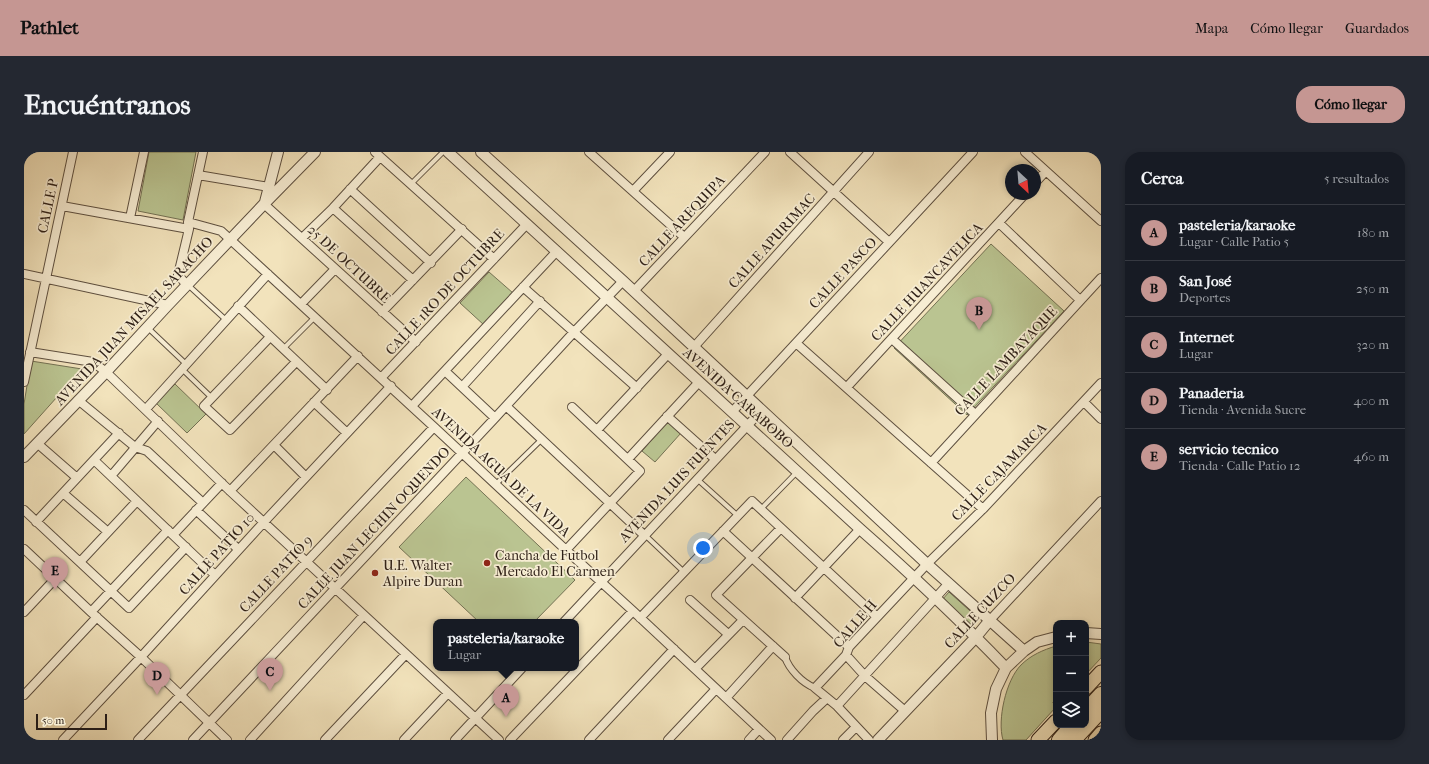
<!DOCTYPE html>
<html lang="es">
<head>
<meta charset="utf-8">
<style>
	:root { --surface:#171b24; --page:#242831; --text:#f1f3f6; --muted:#9ea1a6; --line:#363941; --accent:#c59692 }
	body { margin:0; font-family:"IM FELL French Canon",serif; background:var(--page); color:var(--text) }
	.controls { position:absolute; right:12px; bottom:12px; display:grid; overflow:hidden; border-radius:8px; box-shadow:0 2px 6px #0003 }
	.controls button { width:36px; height:36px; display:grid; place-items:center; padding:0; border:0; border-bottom:1px solid var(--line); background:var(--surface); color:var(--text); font:20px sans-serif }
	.compass { position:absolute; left:981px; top:12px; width:36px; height:36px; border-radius:50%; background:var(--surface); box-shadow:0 2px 6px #0003; rotate:154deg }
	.scale { position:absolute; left:12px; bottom:10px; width:71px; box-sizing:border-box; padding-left:4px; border:2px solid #2d1f16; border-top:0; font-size:11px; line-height:14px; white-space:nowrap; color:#2d1f16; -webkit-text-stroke:3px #f7edd3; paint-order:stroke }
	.you { position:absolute; left:679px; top:396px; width:14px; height:14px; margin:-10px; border:3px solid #fff; border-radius:50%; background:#1a73e8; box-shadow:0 0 0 6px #1a73e833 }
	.badge { display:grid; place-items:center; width:26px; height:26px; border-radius:50%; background:var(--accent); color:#111; font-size:13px; font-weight:700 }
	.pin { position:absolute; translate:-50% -33px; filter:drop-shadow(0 1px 2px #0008) }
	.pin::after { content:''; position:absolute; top:21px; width:14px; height:12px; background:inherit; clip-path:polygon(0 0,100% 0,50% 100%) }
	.popup { position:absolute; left:409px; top:467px; width:146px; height:52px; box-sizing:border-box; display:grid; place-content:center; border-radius:8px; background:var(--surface); filter:drop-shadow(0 1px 3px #0005); font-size:13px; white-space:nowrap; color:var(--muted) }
	.popup b { font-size:15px; color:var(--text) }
	.popup::after { content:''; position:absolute; left:50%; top:100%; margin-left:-8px; border:8px solid transparent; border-top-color:var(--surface) }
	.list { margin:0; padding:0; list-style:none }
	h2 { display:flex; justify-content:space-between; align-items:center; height:52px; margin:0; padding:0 16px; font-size:17px }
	h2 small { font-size:13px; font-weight:400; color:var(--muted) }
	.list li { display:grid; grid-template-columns:26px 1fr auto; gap:12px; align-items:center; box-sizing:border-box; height:56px; padding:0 16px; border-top:1px solid var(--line) }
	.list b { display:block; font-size:15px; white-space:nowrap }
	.list p { margin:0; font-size:13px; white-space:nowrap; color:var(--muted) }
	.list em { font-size:13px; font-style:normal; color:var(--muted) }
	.icon { flex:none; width:22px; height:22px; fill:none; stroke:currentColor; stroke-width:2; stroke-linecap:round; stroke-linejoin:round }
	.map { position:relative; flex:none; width:1077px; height:588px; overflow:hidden; border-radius:16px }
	header { display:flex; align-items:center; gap:24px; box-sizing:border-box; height:56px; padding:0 20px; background:var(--accent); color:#111 }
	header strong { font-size:19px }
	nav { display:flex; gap:22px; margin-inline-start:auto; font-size:14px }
	.intro { display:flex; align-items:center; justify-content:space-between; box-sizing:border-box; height:96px; padding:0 24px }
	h1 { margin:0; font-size:28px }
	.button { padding:10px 18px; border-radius:16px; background:var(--accent); color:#111; font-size:14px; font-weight:700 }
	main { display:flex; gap:24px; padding:0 24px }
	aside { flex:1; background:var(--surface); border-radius:16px; box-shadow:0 2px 6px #0003 }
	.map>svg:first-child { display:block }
</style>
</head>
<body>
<header>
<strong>Pathlet</strong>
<nav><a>Mapa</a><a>Cómo llegar</a><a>Guardados</a></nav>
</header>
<div class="intro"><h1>Encuéntranos</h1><a class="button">Cómo llegar</a></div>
<main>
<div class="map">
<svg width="1077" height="588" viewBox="0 0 1077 588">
	<rect width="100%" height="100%" fill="#f2e3bc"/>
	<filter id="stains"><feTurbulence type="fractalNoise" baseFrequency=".005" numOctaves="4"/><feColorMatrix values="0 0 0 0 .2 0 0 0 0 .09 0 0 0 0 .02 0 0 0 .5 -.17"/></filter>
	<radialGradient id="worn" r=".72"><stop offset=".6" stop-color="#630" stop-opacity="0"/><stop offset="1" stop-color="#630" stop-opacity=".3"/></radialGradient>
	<!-- green -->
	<path fill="#bac491" stroke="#747254" d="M125,0H172L159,68L114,59Z
		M967,92L1040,159L943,263L870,196Z
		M465,120L489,141L460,173L436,151Z
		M7,209L58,217L0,282V252Z
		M151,232L182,262L163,281L132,251Z
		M644,269L657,281L631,310L618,299Z
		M442,325L551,428L510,470H455L375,395Z
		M925,440L955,467L948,474L918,448Z
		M1062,490L1077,492V506L1062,522Z
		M1032,494V555L1002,588H979C973,568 982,528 997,513C1007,503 1019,498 1032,494Z"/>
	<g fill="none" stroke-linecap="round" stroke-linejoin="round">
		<!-- service casing -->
		<g stroke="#5e5040" stroke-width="6">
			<path id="service" d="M387,32L419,0
				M164,133L202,168
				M123,175L162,212
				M259,197L291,165
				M158,217L188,246
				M673,327L714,364
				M472,332L518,287
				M737,357L773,320
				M621,383L660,420"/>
		</g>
		<!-- pedestrian casing -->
		<g stroke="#5e5040" stroke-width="8">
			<path id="pedestrian" d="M761,505C765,517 778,531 791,536"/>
		</g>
		<!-- minor casing -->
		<g stroke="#5e5040" stroke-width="10">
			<path id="minor" d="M351,0L470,107
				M565,0L660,85
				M766,0L865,90
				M1001,0L1077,69
				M174,23L245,35
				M1011,31L1021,20
				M326,37L407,111
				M609,39L646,0
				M240,52L392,190
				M38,54L165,77
				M309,56L389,128
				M106,66L120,0
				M164,70L197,79L410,275L542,398L609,459L747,588
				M975,71L1056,148
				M278,86L309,56L356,5
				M0,122L144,153
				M163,133L154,123L165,77L164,70L179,0
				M499,135L613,236
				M610,139L741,0
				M277,152L311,117
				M214,154L303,238
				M358,160L438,77
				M246,185L180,254L206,278L272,210
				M868,187L951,262
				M772,191L959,357
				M670,195L845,0
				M6,200L69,210L82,220L206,339L475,588
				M421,219L471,266
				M357,226L503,72
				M0,230L49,0
				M438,235L516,149
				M823,235L1001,42
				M54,248L111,295L123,299L179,351
				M290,250L323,281
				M1060,250L1077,267
				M388,254L533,99
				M482,254L620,383
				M122,257L244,122
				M708,260L949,0
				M643,264L691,307
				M573,278L644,202
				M14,292L53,326
				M250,293L282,325
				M604,307L675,230
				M70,308L191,423
				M907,311L1077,126
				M87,324L134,269
				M206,339L334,204
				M39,341L84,380
				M0,358L105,456L162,395
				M172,358L214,397
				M12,370L95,281
				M757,376L692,443L761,505
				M699,379L825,495
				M149,383L198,331
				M0,397L67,460L117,505L203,588
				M542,398L616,319L548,255
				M56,410L113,349
				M771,446L836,377
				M666,448L704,482
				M0,460L31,427
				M67,460L144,378
				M616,466L728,349L853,465
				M966,468L1077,349
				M540,470L738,258
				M822,503L841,524L881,559
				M671,517L719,468
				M0,543L73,465
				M702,546L749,494
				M813,554L925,431
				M39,588L117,505L240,370L367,234
				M114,588L410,275
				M169,588L471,266L550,180L599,129
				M226,588L340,463
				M301,588L382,502
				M380,588L424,541
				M431,588L498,516
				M486,588L609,459
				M565,588L650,497
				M644,588L692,537
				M725,588L735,577
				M763,588L789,559L803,546
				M819,588L832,575
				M845,588L813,554L791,536L822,503L825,495L903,412L959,357L1077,231"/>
		</g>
		<!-- tertiary casing -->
		<g stroke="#5e5040" stroke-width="12">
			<path id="tertiary" d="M424,0L836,377C886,421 935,467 982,516
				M457,0L599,129L903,412L1000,499
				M241,50L254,0
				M0,305L82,220L144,153L240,52L291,0
				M1062,481L1077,482
				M854,588L952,485L966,468
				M968,588L967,561L972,537L982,516L1000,499L1013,490L1032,485"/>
		</g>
		<!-- primary casing -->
		<g stroke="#2d1f16" stroke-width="15">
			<path id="primary" d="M1062,536L1077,520
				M1014,588L1032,569
				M1071,588L1077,581"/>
		</g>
		<!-- trunk casing -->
		<g stroke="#2d1f16" stroke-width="16">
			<path id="trunk" d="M1062,558L1077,542
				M1035,588L1048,573
				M1050,588L1077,559"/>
		</g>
		<!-- path -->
		<path stroke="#2d1f16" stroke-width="1.5" stroke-dasharray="1 2" stroke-linecap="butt" d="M1029,550L1032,553"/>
		<!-- service -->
		<use href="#service" stroke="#f7edd3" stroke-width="4"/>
		<!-- pedestrian -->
		<use href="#pedestrian" stroke="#f7edd3" stroke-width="6"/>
		<!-- minor -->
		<use href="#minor" stroke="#f7edd3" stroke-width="8"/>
		<!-- tertiary -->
		<use href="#tertiary" stroke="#f7edd3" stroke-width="10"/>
		<!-- primary -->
		<use href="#primary" stroke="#f2e3bc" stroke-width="13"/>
		<!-- trunk -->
		<use href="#trunk" stroke="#f2e3bc" stroke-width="14"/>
	</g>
	<!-- markers -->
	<g fill="#8f2418" stroke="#f7edd3" stroke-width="1.5">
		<circle cx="463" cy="411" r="4"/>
		<circle cx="351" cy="421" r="4"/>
	</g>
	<g text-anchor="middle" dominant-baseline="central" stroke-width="3.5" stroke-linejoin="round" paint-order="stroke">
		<!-- street labels -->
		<g font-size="14" fill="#2d1f16" stroke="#f7edd3">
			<text transform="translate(24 54) rotate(-78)">CALLE P</text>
			<text transform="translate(658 69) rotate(-47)">CALLE AREQUIPA</text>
			<text transform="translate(748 89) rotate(-48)">CALLE APURIMAC</text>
			<text transform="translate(325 112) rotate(43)">25 DE OCTUBRE</text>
			<text transform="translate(819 121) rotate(-47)">CALLE PASCO</text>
			<text transform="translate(903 130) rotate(-47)">CALLE HUANCAVELICA</text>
			<text transform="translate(421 140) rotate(-47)">CALLE 1RO DE OCTUBRE</text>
			<text transform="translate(110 169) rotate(-47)">AVENIDA JUAN MISAEL SARACHO</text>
			<text transform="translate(982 209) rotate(-47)">CALLE LAMBAYAQUE</text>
			<text transform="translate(714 246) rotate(42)">AVENIDA CARABOBO</text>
			<text transform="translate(477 320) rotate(43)">AVENIDA AGUA DE LA VIDA</text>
			<text transform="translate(975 320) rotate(-46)">CALLE CAJAMARCA</text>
			<text transform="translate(653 329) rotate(-47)">AVENIDA LUIS FUENTES</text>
			<text transform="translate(350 376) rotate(-47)">CALLE JUAN LECHIN OQUENDO</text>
			<text transform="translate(193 402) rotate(-48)">CALLE PATIO 10</text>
			<text transform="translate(252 422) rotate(-47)">CALLE PATIO 9</text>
			<text transform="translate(956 459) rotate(-47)">CALLE CUZCO</text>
			<text transform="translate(831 472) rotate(-49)">CALLE H</text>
		</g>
		<!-- poi labels -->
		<g font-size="14" fill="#2d1f16" stroke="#f7edd3" text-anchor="start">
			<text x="471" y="403">Cancha de Futbol<tspan x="471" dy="16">Mercado El Carmen</tspan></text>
			<text x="359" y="413">U.E. Walter<tspan x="359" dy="16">Alpire Duran</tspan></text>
		</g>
	</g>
	<rect width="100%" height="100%" filter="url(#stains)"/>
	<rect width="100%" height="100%" fill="url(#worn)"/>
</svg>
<div class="controls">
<button>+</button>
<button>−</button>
<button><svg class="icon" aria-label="layers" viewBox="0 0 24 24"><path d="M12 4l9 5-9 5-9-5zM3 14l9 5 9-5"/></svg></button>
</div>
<svg class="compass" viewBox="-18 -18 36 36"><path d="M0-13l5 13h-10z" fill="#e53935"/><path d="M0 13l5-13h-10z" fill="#9ea1a6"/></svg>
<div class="scale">50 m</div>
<div class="you"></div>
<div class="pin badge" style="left:482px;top:565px">A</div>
<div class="popup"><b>pasteleria/karaoke</b>Lugar</div>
<div class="pin badge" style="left:955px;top:178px">B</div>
<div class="pin badge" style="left:246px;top:539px">C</div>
<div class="pin badge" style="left:133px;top:543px">D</div>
<div class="pin badge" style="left:31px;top:438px">E</div>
</div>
<aside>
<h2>Cerca<small>5 resultados</small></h2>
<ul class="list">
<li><span class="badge">A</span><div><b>pasteleria/karaoke</b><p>Lugar · Calle Patio 5</p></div><em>180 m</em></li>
<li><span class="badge">B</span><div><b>San José</b><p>Deportes</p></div><em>250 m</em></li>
<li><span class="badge">C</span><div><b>Internet</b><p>Lugar</p></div><em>320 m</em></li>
<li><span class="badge">D</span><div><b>Panaderia</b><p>Tienda · Avenida Sucre</p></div><em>400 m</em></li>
<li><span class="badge">E</span><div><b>servicio tecnico</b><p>Tienda · Calle Patio 12</p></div><em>460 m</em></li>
</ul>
</aside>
</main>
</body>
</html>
